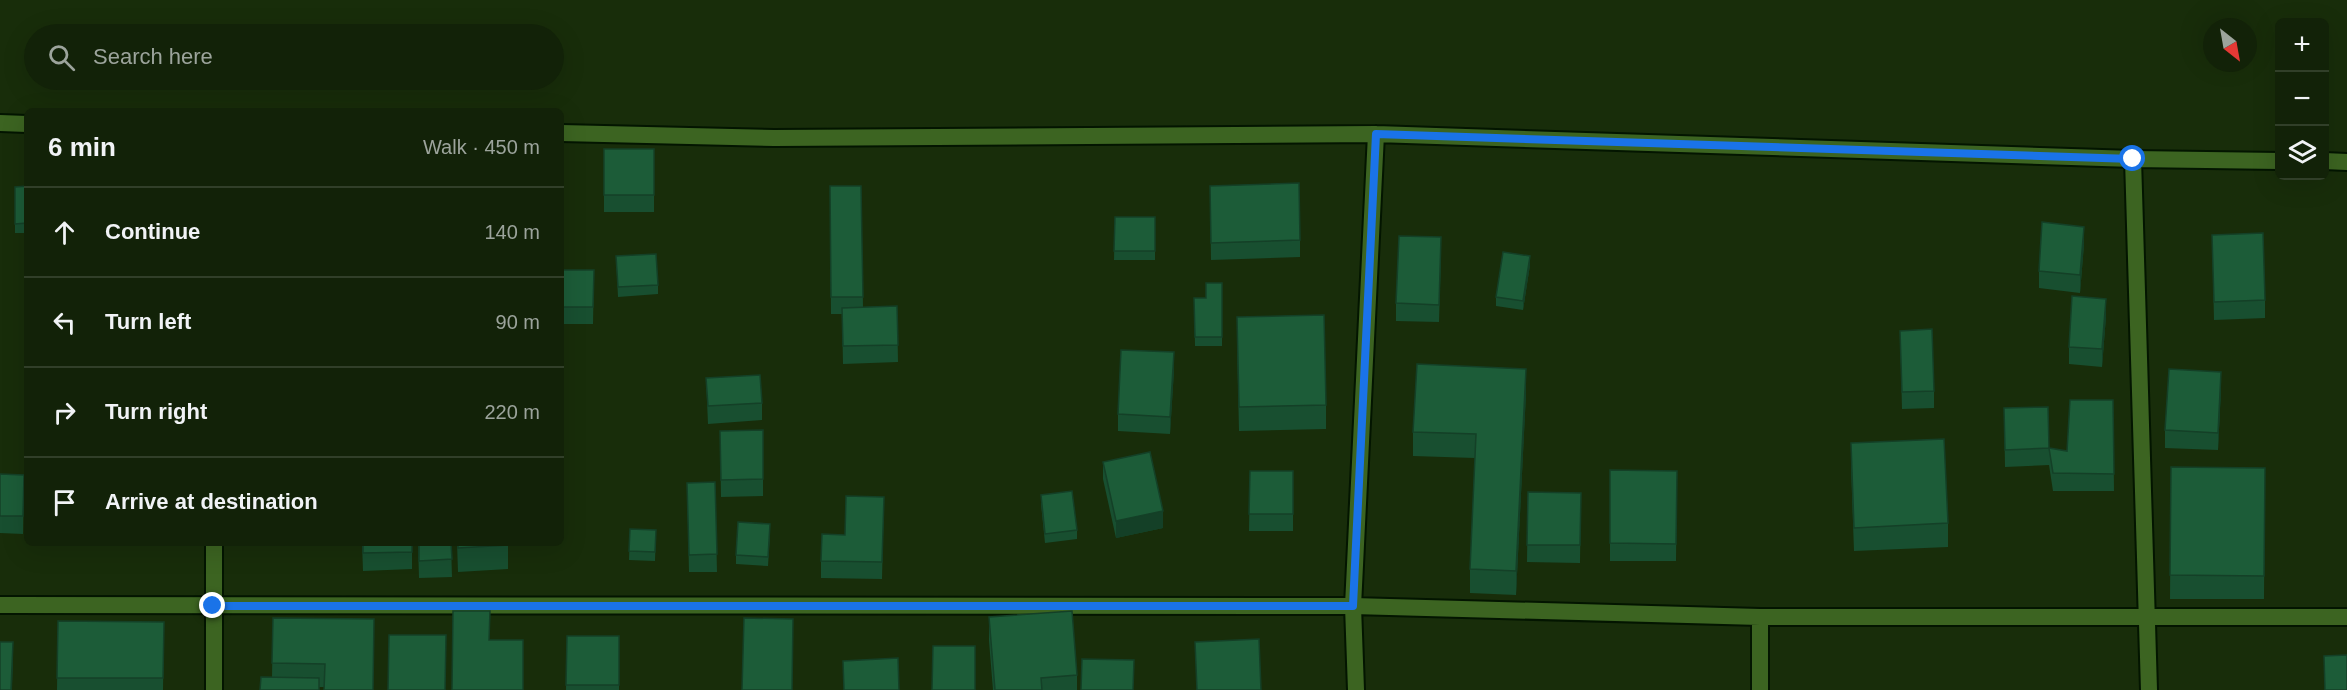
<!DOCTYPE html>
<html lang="en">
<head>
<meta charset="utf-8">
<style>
	:root { --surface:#122208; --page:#1b2a12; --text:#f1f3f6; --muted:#9ca49c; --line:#313f29 }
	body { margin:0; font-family:Helvetica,sans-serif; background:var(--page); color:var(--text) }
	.controls { position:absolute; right:18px; top:18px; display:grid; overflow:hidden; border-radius:9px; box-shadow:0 6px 24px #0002 }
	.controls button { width:54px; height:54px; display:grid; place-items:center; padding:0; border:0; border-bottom:2px solid var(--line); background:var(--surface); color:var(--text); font:30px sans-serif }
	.compass { position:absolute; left:2203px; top:18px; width:54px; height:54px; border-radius:50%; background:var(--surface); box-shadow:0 6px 24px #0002; rotate:149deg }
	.stop { position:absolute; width:18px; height:18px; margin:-14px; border:4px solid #1a73e8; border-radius:50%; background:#fff }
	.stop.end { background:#1a73e8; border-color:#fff; box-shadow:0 2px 6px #0008 }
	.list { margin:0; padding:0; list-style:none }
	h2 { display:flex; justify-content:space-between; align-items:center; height:78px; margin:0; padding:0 24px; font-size:26px }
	h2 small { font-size:20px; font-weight:400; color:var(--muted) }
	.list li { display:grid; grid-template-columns:39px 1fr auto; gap:18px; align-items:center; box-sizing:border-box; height:90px; padding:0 24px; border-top:2px solid var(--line) }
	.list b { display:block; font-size:22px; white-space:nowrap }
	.list em { font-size:20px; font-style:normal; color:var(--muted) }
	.icon { flex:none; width:33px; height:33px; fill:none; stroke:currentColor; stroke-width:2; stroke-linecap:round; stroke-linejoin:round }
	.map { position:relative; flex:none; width:2347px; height:690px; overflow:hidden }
	.search { position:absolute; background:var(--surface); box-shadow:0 6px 24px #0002; left:24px; top:24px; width:540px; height:66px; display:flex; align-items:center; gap:15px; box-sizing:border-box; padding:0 21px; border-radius:33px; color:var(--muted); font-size:22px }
	.panel { position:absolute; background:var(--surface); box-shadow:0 6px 24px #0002; left:24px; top:108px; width:540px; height:438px; border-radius:9px }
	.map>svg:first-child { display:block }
</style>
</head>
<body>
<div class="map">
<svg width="2347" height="690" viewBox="0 0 2347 690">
	<rect width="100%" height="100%" fill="#182d0a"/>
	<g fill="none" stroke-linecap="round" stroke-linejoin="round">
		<!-- minor casing -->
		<g stroke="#031500" stroke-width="20">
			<path id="minor" d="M0,123L27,124
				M561,133L774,138L1376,134L2133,159L2280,161
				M2133,159L2149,690
				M2324,161L2347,162
				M0,605L1353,606L1760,617H2347
				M1760,617V690
				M214,690V543
				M1356,690L1353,606L1376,134"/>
		</g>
		<!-- minor -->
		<use href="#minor" stroke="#3c6421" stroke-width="16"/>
	</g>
	<!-- wall -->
	<path fill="#184f30" d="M604,149H654V212H604Z
		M27,186V233H15V187Z
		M830,186H861L863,307L897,306L898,362L843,364L842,314H831Z
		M1210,186L1300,240V257L1211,260Z
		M1115,217H1155V260H1114Z
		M2212,235L2265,300V318L2214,320Z
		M2084,244L2080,293L2039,288V271Z
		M1441,255L1439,322L1396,321V303Z
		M616,256L658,285V294L618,297Z
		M1530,265L1523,310L1496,306V297Z
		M561,270H594L593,324H561Z
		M1222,283V346H1195L1194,298H1206Z
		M2106,316L2102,367L2069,364V347Z
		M1900,331L1934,391V408L1902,409Z
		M1237,341L1326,405V429L1239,431Z
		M1174,370L1170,434L1118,431V414Z
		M706,378L762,403V420L708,424Z
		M2221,389L2218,450L2165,448V430Z
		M1526,393L1516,595L1470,593V569L1475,458L1413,456V432Z
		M2113,400L2114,491H2053L2049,465L2005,467L2004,408L2049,448L2067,451Z
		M763,430V496L721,497L720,431Z
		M1851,443L1948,523V547L1854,551L1851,467Z
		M1103,462L1163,528L1116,538L1103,479Z
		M2171,467L2265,468L2264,599H2170Z
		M1610,470L1677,471L1676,561H1610Z
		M1250,471H1293V531H1249Z
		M0,474L24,475L23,534L0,533Z
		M715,482L717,572H689L687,483Z
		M1528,492L1581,493L1580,563L1527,562Z
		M1041,495L1077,530V539L1045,543L1041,504Z
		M884,497L882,579L821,578V561L845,535Z
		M630,529L656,530L655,561L629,560Z
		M770,533L768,566L736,564V555Z
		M362,543H412V569L363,571Z
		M418,543H451L452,577L419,578Z
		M457,543H508V569L458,572Z
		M989,617L1077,675V690H993L989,641Z
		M273,618L374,619L324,687H319L272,677Z
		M58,621L164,622L163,690H57Z
		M567,636H619V690H566Z"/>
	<!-- shaded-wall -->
	<path fill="#144027" d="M2084,227V244L2080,293V275Z
		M1530,256V265L1523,310V301Z
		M2106,299V316L2102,367V349Z
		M1174,352V370L1170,434V417Z
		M1526,369V393L1516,595V571Z
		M2221,372V389L2218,450V433Z
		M1163,511V528L1116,538V521Z
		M13,642V666L12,690H11Z"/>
	<!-- building -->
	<path fill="#1c5c38" stroke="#144027" stroke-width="1.5" d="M604,149H654V195H604Z
		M1299,183L1300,240L1211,243L1210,186Z
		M27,186V223L15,224V187Z
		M830,186H861L863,297H831Z
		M1115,217H1155V251H1114Z
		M2042,222L2084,227L2080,275L2039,271Z
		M2263,233L2265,300L2214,302L2212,235Z
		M1399,236L1441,237L1439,305L1396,303Z
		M1503,252L1530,256L1523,301L1496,297Z
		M656,254L658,285L618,287L616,256Z
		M561,270H594L593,307H561Z
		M1206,283H1222V337H1195L1194,298H1206Z
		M2072,296L2106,299L2102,349L2069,347Z
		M897,306L898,345L843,346L842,308Z
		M1324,315L1326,405L1239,407L1237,317Z
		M1932,329L1934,391L1902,392L1900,331Z
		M1121,350L1174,352L1170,417L1118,414Z
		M1417,364L1526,369L1516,571L1470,569L1476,434L1413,432Z
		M2169,369L2221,372L2218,433L2165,430Z
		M760,375L762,403L708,406L706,378Z
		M2070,400H2113L2114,474L2053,473L2049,448L2067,451Z
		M2048,407L2049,448L2005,450L2004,408Z
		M763,430V479L721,480L720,431Z
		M1944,439L1948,523L1854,528L1851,443Z
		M1150,452L1163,511L1116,521L1103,462Z
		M2171,467L2265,468L2264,576L2170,575Z
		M1610,470L1677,471L1676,544L1610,543Z
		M1250,471H1293V514H1249Z
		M0,474L24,475L23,516H0Z
		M715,482L717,554L689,555L687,483Z
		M1072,491L1077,530L1045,534L1041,495Z
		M1528,492L1581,493L1580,545H1527Z
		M846,496L884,497L882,562L821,561L822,534L845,535Z
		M738,522L770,524L768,557L736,555Z
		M630,529L656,530L655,552L629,551Z
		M363,543H412V552L363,553Z
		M419,543H451L452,559L419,561Z
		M458,543H508V545L458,548Z
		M453,611H490L489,640H523V690H452Z
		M1072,611L1077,675L1041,678L1042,690H995L989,617Z
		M273,618L374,619L373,690H324L325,664L272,663Z
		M744,618L793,619L792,690H742Z
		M58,621L164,622L163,678H57Z
		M389,635H446L445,690H388Z
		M567,636H619V685H566Z
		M1259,639L1261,690H1197L1195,642Z
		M0,642H13L11,690H0Z
		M933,646H975V690H932Z
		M2347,655V690H2325L2324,656Z
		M898,658L899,690H844L843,661Z
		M1082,659L1134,660L1133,690H1081Z
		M261,677L319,678V690H260Z"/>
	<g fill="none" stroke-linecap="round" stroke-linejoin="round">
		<!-- route -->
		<path stroke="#1a73e8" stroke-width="8" d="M213,606H1353L1376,134L2133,159"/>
	</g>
</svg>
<div class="controls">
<button>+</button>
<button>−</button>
<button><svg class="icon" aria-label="layers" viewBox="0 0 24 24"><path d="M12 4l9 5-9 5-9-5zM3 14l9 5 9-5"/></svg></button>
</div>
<svg class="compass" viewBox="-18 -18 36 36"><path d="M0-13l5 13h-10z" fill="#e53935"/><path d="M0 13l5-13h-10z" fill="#9ca49c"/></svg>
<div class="stop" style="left:2133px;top:159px"></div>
<div class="stop end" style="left:213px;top:606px"></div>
<div class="search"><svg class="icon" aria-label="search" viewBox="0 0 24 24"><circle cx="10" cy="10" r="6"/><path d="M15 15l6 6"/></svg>Search here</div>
<section class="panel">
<h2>6 min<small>Walk · 450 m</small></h2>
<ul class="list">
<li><svg class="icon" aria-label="ahead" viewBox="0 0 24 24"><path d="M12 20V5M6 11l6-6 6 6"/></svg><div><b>Continue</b></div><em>140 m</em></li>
<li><svg class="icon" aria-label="left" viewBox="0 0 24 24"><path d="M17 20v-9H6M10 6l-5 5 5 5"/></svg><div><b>Turn left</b></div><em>90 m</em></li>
<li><svg class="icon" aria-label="right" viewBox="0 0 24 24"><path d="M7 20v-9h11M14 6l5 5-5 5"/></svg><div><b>Turn right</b></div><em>220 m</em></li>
<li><svg class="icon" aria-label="arrive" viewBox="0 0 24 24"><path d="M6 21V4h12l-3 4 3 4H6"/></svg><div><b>Arrive at destination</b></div></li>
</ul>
</section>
</div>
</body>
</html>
